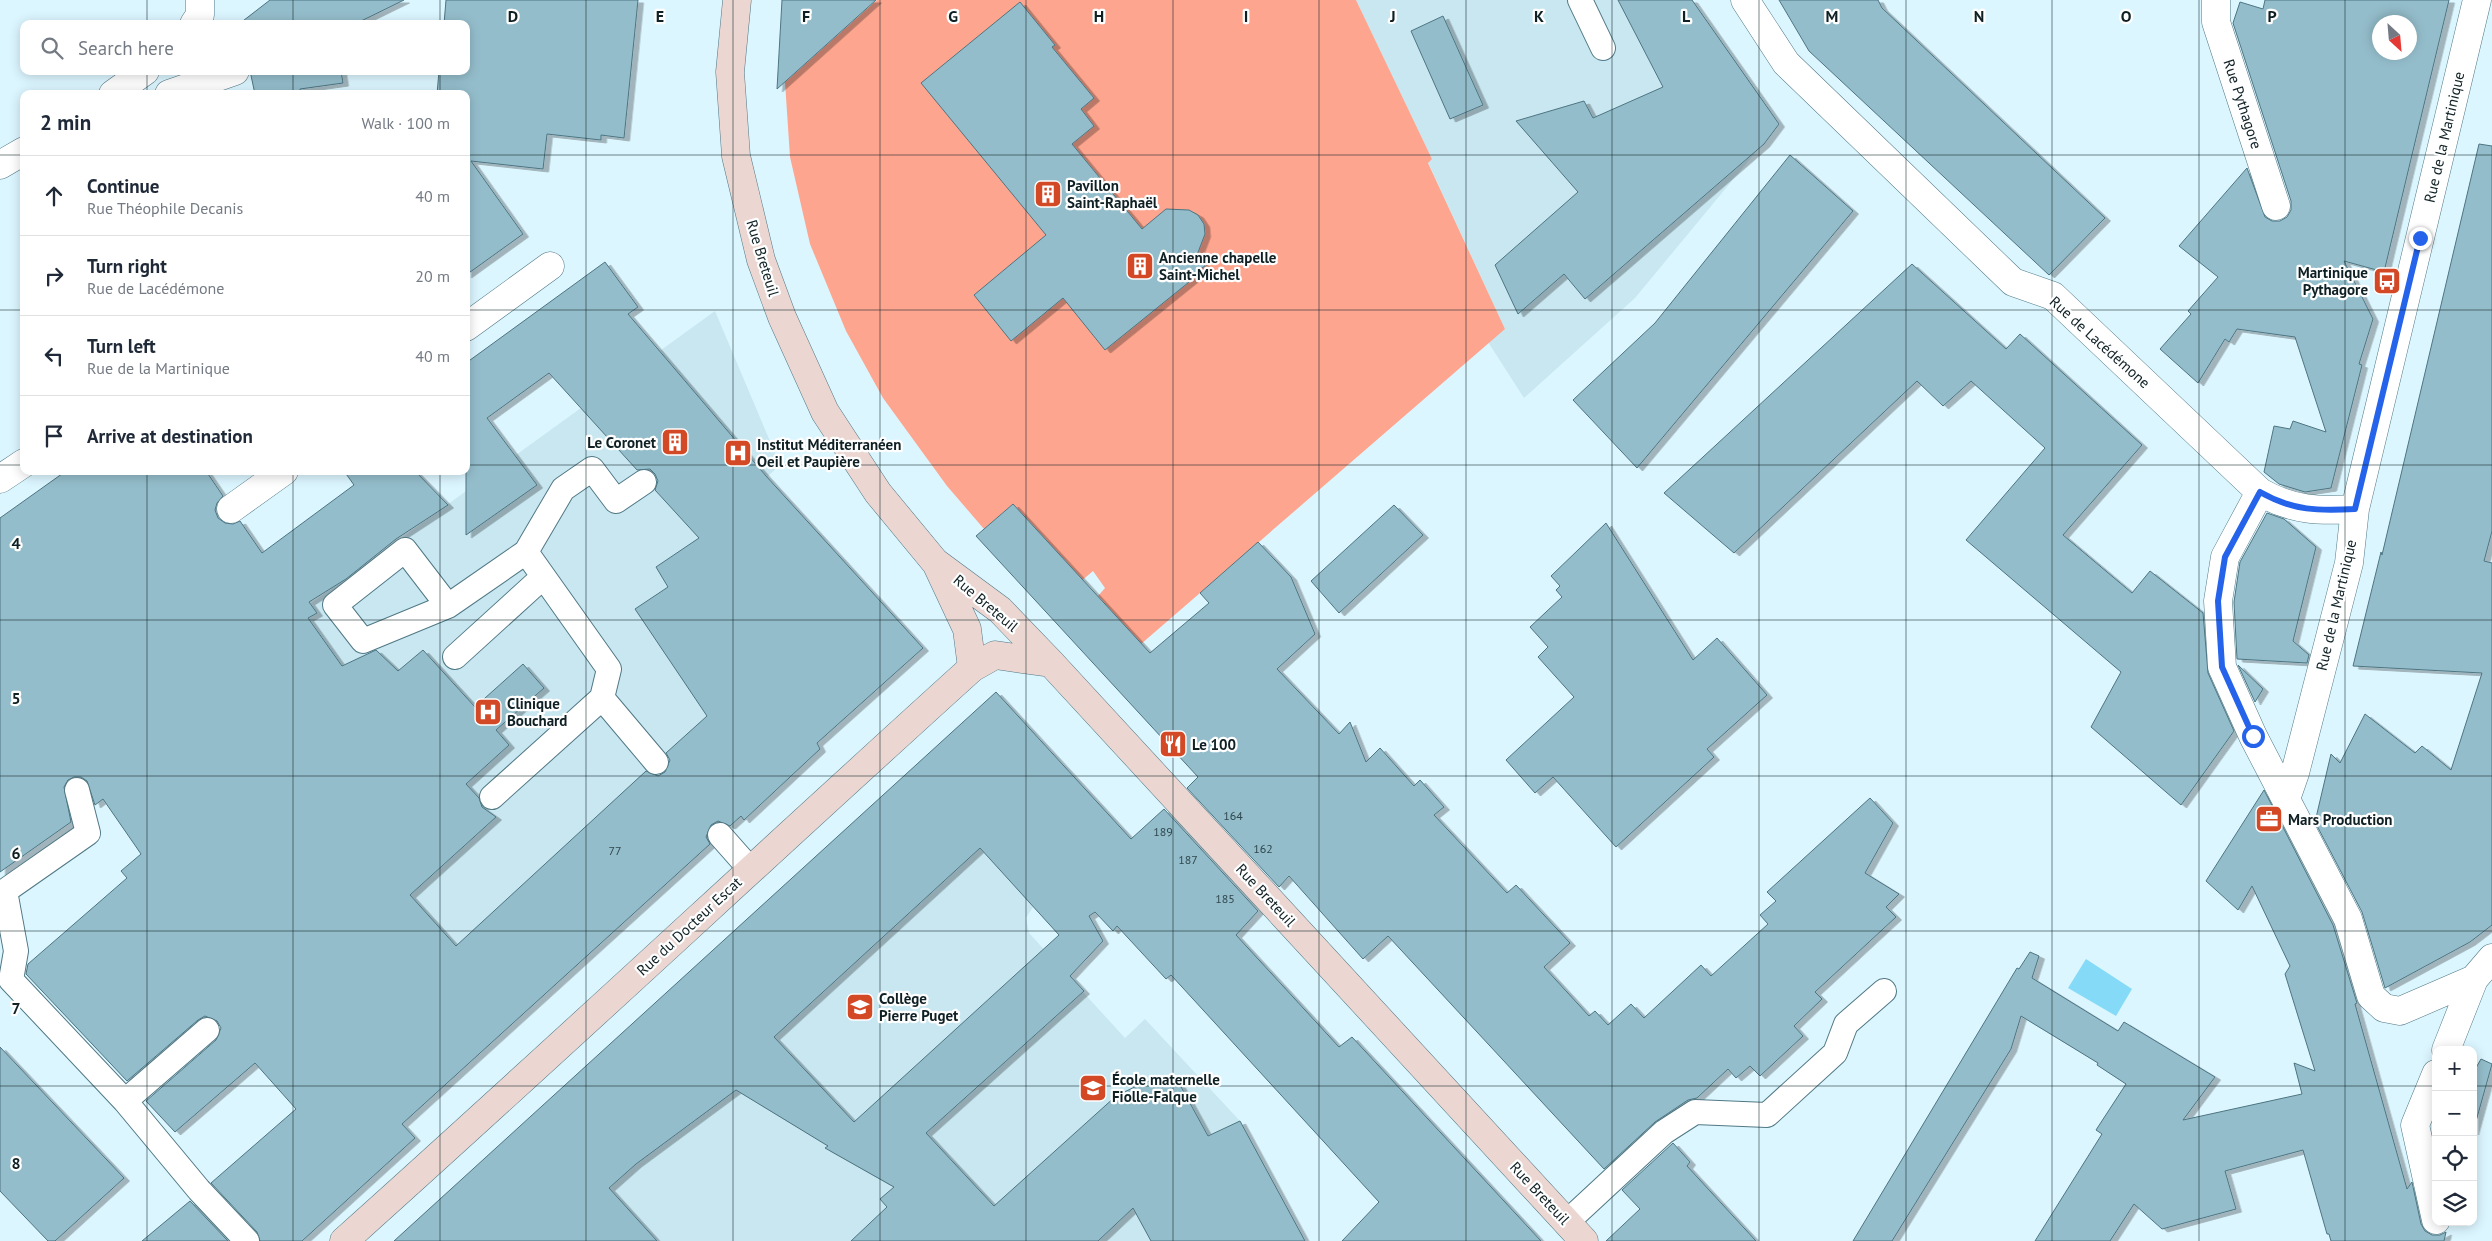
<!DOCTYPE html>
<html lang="en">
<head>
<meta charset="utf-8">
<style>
	:root { --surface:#fff; --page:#f6f6f7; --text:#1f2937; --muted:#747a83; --line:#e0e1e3 }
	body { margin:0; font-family:"PT Sans",sans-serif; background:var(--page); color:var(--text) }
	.controls { position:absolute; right:15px; bottom:15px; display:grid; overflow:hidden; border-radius:10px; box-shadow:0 2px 12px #0003 }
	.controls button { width:45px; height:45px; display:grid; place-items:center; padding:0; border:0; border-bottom:1px solid var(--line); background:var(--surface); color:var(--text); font:25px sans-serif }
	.compass { position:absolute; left:2372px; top:15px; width:45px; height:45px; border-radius:50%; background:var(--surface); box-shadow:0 2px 12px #0003; rotate:154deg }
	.stop { position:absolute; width:15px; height:15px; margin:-11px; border:4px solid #2563eb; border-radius:50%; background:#fff }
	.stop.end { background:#2563eb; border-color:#fff; box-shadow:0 1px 5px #0008 }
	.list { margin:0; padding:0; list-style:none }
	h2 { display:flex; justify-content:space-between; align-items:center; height:65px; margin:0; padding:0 20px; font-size:21px }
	h2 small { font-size:16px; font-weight:400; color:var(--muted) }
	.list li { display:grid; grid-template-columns:32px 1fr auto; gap:15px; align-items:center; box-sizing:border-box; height:80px; padding:0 20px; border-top:1px solid var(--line) }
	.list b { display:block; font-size:19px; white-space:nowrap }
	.list p { margin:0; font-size:16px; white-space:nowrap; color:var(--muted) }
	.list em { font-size:16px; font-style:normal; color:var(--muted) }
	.icon { flex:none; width:28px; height:28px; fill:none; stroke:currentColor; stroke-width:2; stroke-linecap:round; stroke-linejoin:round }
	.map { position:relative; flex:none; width:2492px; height:1241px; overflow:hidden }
	.search { position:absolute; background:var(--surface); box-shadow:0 2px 12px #0003; left:20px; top:20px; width:450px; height:55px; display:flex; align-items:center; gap:12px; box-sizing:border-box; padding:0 18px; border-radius:10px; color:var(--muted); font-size:19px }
	.panel { position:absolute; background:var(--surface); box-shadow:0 2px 12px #0003; left:20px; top:90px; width:450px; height:385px; border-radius:10px }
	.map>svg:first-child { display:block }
</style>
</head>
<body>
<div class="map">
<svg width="2492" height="1241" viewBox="0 0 2492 1241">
	<defs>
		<filter id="shadow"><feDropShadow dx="5.5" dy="3" stdDeviation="0" flood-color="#0004"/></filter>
	</defs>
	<rect width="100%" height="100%" fill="#dcf6ff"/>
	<!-- built -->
	<path fill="#c8e7f1" d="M1356,0H1692L1779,124L1635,298L1524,398L1488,342L1505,329L1428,162L1432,159Z
		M715,311L780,465L689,548L798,724L820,749L744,820L740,816L402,1124L371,1089L161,802L310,604Z
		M921,761L1033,907L1026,918L1029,933L1125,1038L1145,1019L1240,1121L1305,1241H394Z"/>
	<!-- green -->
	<path fill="#fda58e" d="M877,0H1356L1432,159L1428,163L1505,329L1141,644L1098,596L1105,588L1093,571L1046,611L1034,599L1070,566L1013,504L984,529L947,486L883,398L846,331L810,244L790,157L785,82Z"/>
	<!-- water -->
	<path fill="#85dbf7" d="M2086,959L2132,989L2116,1016L2068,988Z"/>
	<!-- building -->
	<path fill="#94bdcb" stroke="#4d7582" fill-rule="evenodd" filter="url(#shadow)" d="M270,0H404L355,24H239Z
		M446,0H638L624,138L601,135V140L547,134L543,169L471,161L523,234L466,275V94H437L439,71H466V24H444Z
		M782,0H876L777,89Z
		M1618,0H1692L1779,124L1764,144L1585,299L1564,274L1518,314L1495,265L1578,192L1516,121L1584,101L1593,118L1663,87Z
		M1779,0H1878L1882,8L2105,218L2049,275L1809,51Z
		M2265,0H2449L2384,272L2344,261L2373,319L2359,364L2362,365L2331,488L2305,492L2279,484L2264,472L2274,426L2290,429L2293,421L2326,432L2295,337L2237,329L2229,342L2225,339L2198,383L2160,349L2191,314L2188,311L2218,277L2179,246L2247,168L2265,217L2272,221H2280L2287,217L2291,210V201L2233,23L2240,2L2263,9ZM2380,22H2410V52H2380Z
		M1020,2L1055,45L1052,47L1094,98L1081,109L1094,126L1072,144L1142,229L1166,209L1189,210L1198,215L1204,224L1205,234L1197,255L1205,266L1197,271L1199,274L1105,350L1063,298L1011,341L974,295L1046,235L921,83Z
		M1443,16L1483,105L1450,119L1411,31Z
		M250,71H341L343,83L300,89V94H255Z
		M2479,144L2492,146V531L2484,561L2492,563V925L2470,942L2385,988L2362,912L2315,822L2331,754L2340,763L2365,714L2415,753L2422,746L2451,770L2482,673L2353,666L2381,552L2382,555Z
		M1790,155L1853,211L1637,468L1573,400L1655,323Z
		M605,262L638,307L628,314L766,476L923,648L817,743L820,749L744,820L741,816L730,826L718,821L711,825L706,837L710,844L402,1124L415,1138L302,1241H260L257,1232L211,1183L296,1109L255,1063L175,1132L146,1101L216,1040L221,1028L217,1021L205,1016L198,1020L127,1081L26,974L28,964L127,878L121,871L141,854L103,799L95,805L87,781L81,777H74L68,780L64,787L71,822L0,872V518L66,471H206L223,496L217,503L215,510L218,518L225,523L233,524L240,521L262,553L354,485L344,471H415L448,505L396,539L346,579L309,602L317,613L308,618L342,666L376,650L398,671L423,650L475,707L523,664L544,688L496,730L509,745L466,784L479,798L482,807L496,817L410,895L456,946L646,771L658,776L665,772L670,760L666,753L707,716L635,609L668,587L656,567L699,538L655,490L658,481L655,474L650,469L637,470L549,373L487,418L537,485L466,535V363Z
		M1912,264L2006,349L2020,334L2142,445L2063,535L2132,593L2150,571L2203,613L2208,673L2234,731L2181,805L2091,727L2121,672L1966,540L2045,448L1971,381L1943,406L1917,381L1734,553L1664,493Z
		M1013,504L1150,653L1209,603L1200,593L1258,542L1291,577L1315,634L1277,669L1339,734L1350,722L1366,762L1380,748L1414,786L1420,780L1444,807L1434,815L1507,893L1516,885L1570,943L1544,967L1589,1016L1595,1011L1608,1025L1631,1004L1644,1018L1701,965L1711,976L1768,924L1760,915L1776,901L1767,892L1870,798L1893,823L1865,873L1899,894L1886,907L1896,917L1815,992L1822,999L1794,1026L1803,1036L1760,1076L1750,1066L1736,1078L1728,1069L1697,1098L1688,1100L1655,1122L1604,1169L1388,936L1363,959L1289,876L1279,887L1187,788L1198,777L976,536Z
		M1394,505L1423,535L1339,613L1311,581Z
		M2267,513L2284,519L2316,547L2293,641L2309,655L2307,663L2237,659L2234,602L2240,562Z
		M1606,523L1693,660L1717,638L1767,695L1707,749L1714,757L1616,847L1553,777L1535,793L1506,760L1574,697L1538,657L1548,647L1530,627L1562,597L1556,590L1560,586L1551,576Z
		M2238,665L2263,689L2255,702Z
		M996,692L1131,839L1164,809L1258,911L1236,935L1339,1047L1352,1037L1541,1241H1342L1379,1202L1171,975L1166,979L1117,926L1113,931L1095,912L1089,916L1103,941L1070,976L1084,991L926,1133L994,1206L1116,1096L1145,1082L1161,1079L1180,1085L1208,1136L1240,1121L1305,1241H1151L1133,1208L1098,1241H851L887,1207L880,1199L894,1187L825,1148L828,1146L736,1090L636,1164L609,1188L657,1241H394ZM980,848L1059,935L854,1122L774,1037Z
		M2264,790L2333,925L2357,1003L2355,1004L2407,1189L2412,1182L2421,1224L2425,1231L2432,1235H2440L2446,1232L2444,1241H2331L2329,1234H2327L2303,1150L2225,1171L2236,1209L2162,1229L2134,1204L2110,1241H2035L2102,1134L2096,1130L2126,1084L2097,1065L2098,1063L2021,1016L2011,1049L1892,1241H1853L2017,968L2019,969L2030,952L2039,956L2032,978L2118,1031L2124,1022L2215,1077L2183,1120L2302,1094L2294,1063L2315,1071L2285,974L2290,966L2252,886L2238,910L2206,881Z
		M0,1047L124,1178L55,1241H48L0,1191Z
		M2481,1059L2492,1064L2473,1132V1073Z
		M1673,1143L1690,1162L1687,1166L1756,1241H1606L1640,1209L1622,1190Z
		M190,1201L228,1241H142Z"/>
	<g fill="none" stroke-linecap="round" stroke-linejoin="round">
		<!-- lane casing -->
		<g stroke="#507885" stroke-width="26">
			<path id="lane" d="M1580,0L1603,48
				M644,482L616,501L592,469L563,489L526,552L609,669L602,698L656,762
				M448,606L405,550L335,605L363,641L448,606L526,552
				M455,657L543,577
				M77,790L88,833L5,891L16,951L11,980L125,1101L199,1190L247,1241
				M492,797L602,698
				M720,835L750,869
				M125,1101L207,1030
				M1567,1222L1664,1132L1695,1112L1767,1115L1835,1053L1846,1024L1884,991"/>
		</g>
		<!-- street casing -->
		<g stroke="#507885" stroke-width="29">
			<path id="street" d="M1745,0L1786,63L2013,282L2053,296L2260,492C2293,511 2319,511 2355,509
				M2216,0V22L2276,206
				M194,24L200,15V0
				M113,94L145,71
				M169,94L235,71
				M0,165L24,151
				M466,327L550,266
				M0,479L24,463
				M2260,492L2225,557L2218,601L2222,667L2253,736L2348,919L2371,996L2384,1008L2400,1011L2474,979L2492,958
				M231,509L284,471
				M2286,799L2295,773L2349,563L2355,509L2477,0
				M2446,1050L2474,979
				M2436,1074L2415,1125L2436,1220"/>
		</g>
		<!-- secondary casing -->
		<g stroke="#507885" stroke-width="29">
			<path id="secondary" d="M737,0L730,72L736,156L761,260L782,317L825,412L878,493L935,562L1000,610L1051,663L1584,1241
				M937,565L967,629L972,668
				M344,1241C555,1052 762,858 972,668L995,655L1051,663"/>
		</g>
		<!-- lane -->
		<use href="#lane" stroke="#fff" stroke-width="24"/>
		<!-- street -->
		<use href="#street" stroke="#fff" stroke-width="28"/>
		<!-- secondary -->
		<use href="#secondary" stroke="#ebd6d1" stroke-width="28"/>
	</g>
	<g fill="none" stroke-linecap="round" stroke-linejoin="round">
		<!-- route -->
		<path stroke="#2563eb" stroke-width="6" d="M2253,736L2222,667L2218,601L2225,557L2260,492C2293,511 2319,511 2355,509L2420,238"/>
	</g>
	<!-- grid -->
	<path fill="none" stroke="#0f2025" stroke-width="1" stroke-opacity="0.55" d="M147,0V24M293,0V24M440,0V24M586,0V1241M733,0V1241M880,0V1241M1026,0V1241M1173,0V1241M1319,0V1241M1466,0V1241M1612,0V1241M1759,0V1241M1906,0V1241M2052,0V1241M2199,0V1241M2345,0V1241M147,71V94M293,71V94M440,71V94M0,155H24M466,155H2492M0,310H24M466,310H2492M0,465H24M466,465H2492M147,471V1241M293,471V1241M440,471V1241M0,620H2492M0,776H2492M0,931H2492M0,1086H2436M2473,1086H2492"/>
	<!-- icons -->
	<defs>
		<g id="building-square" transform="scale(1.4375)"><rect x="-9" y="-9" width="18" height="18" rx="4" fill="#d34925" stroke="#fefefe"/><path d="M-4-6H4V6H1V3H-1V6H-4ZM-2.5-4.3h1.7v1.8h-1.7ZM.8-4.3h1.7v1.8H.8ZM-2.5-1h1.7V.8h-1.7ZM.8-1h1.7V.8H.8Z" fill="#fff"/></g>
		<g id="bus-square" transform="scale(1.4375)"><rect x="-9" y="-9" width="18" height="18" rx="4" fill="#d34925" stroke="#fefefe"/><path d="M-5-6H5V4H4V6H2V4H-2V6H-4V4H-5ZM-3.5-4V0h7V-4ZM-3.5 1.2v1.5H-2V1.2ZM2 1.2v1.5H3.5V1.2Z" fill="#fff"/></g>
		<g id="hospital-square" transform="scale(1.4375)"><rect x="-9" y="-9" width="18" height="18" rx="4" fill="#d34925" stroke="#fefefe"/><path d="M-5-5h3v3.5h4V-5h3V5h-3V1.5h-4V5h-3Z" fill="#fff"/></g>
		<g id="restaurant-square" transform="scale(1.4375)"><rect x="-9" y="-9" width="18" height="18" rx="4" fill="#d34925" stroke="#fefefe"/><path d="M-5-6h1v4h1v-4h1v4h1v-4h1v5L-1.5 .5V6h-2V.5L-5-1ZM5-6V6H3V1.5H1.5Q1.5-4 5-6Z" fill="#fff"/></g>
		<g id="office-square" transform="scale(1.4375)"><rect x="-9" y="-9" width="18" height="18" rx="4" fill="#d34925" stroke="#fefefe"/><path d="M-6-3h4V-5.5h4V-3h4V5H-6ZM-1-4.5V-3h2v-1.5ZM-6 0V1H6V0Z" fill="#fff"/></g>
		<g id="school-square" transform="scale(1.4375)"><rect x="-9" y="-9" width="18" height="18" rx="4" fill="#d34925" stroke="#fefefe"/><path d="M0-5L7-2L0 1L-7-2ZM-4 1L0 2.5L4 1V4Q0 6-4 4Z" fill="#fff"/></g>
	</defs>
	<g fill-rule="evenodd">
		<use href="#building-square" x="1048" y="194"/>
		<use href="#building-square" x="1140" y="266"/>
		<use href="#bus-square" x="2387" y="281"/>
		<use href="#building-square" x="675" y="442"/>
		<use href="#hospital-square" x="738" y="453"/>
		<use href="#hospital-square" x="488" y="712"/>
		<use href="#restaurant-square" x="1173" y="744"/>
		<use href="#office-square" x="2269" y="819"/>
		<use href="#school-square" x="860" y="1007"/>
		<use href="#school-square" x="1093" y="1088"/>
	</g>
	<g text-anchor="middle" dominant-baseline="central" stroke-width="4.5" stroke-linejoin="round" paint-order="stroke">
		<!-- number labels -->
		<g font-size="12" fill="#30474e">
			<text x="1233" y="815">164</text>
			<text x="1163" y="831">189</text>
			<text x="1263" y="848">162</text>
			<text x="615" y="850">77</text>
			<text x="1188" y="859">187</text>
			<text x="1225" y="898">185</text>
		</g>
		<!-- street labels -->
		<g font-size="15" fill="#0f2025" stroke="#fefefe">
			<text transform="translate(2243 104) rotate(72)">Rue Pythagore</text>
			<text transform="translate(2444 137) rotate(-77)">Rue de la Martinique</text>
			<text transform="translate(763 258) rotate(73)">Rue Breteuil</text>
			<text transform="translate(2100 342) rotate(42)">Rue de Lacédémone</text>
			<text transform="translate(986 603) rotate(40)">Rue Breteuil</text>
			<text transform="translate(2336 605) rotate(-77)">Rue de la Martinique</text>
			<text transform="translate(1266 895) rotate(47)">Rue Breteuil</text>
			<text transform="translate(689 926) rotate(-43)">Rue du Docteur Escat</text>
			<text transform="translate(1540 1193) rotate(47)">Rue Breteuil</text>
		</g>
		<!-- poi labels -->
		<g font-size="15" font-weight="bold" fill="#0f2025" stroke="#fefefe" text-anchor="start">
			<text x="1067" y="185">Pavillon<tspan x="1067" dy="17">Saint-Raphaël</tspan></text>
			<text x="1159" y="257">Ancienne chapelle<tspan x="1159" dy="17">Saint-Michel</tspan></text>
			<text x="2368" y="272" text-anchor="end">Martinique<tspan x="2368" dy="17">Pythagore</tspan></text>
			<text x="656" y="442" text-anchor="end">Le Coronet</text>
			<text x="757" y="444">Institut Méditerranéen<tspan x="757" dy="17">Oeil et Paupière</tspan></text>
			<text x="507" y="703">Clinique<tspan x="507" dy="17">Bouchard</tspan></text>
			<text x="1192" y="744">Le 100</text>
			<text x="2288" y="819">Mars Production</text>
			<text x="879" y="998">Collège<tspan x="879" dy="17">Pierre Puget</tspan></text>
			<text x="1112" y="1079">École maternelle<tspan x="1112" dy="17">Fiolle-Falque</tspan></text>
		</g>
	</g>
	<g font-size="16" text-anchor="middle" font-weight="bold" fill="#0f2025" stroke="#fefefe" stroke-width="4.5" stroke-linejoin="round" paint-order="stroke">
		<text x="513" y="22">D</text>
		<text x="660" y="22">E</text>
		<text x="806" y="22">F</text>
		<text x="953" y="22">G</text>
		<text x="1099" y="22">H</text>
		<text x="1246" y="22">I</text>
		<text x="1393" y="22">J</text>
		<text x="1539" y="22">K</text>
		<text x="1686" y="22">L</text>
		<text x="1832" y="22">M</text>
		<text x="1979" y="22">N</text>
		<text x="2126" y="22">O</text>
		<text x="2272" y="22">P</text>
		<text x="16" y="549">4</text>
		<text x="16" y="704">5</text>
		<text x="16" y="859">6</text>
		<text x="16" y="1014">7</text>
		<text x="16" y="1169">8</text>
	</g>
</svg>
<div class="controls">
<button>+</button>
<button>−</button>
<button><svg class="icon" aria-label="locate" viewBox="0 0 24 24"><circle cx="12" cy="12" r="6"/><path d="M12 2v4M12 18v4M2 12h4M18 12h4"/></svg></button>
<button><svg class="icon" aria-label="layers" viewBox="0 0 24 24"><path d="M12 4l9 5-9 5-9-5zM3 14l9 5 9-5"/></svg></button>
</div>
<svg class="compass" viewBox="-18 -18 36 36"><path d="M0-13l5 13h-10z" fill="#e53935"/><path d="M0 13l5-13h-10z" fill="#747a83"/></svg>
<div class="stop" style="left:2253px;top:736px"></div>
<div class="stop end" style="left:2420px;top:238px"></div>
<div class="search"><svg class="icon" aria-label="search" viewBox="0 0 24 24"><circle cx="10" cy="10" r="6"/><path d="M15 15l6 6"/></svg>Search here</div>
<section class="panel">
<h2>2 min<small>Walk · 100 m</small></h2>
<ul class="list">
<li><svg class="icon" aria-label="ahead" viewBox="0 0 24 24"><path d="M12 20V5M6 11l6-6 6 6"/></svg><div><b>Continue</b><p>Rue Théophile Decanis</p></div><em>40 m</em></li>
<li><svg class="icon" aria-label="right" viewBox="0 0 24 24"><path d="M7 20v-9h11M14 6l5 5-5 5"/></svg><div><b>Turn right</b><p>Rue de Lacédémone</p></div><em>20 m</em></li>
<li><svg class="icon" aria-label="left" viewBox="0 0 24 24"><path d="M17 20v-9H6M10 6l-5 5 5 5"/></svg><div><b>Turn left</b><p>Rue de la Martinique</p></div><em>40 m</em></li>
<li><svg class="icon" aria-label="arrive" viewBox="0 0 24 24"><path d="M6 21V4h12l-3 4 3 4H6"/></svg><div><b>Arrive at destination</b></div></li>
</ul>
</section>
</div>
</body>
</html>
